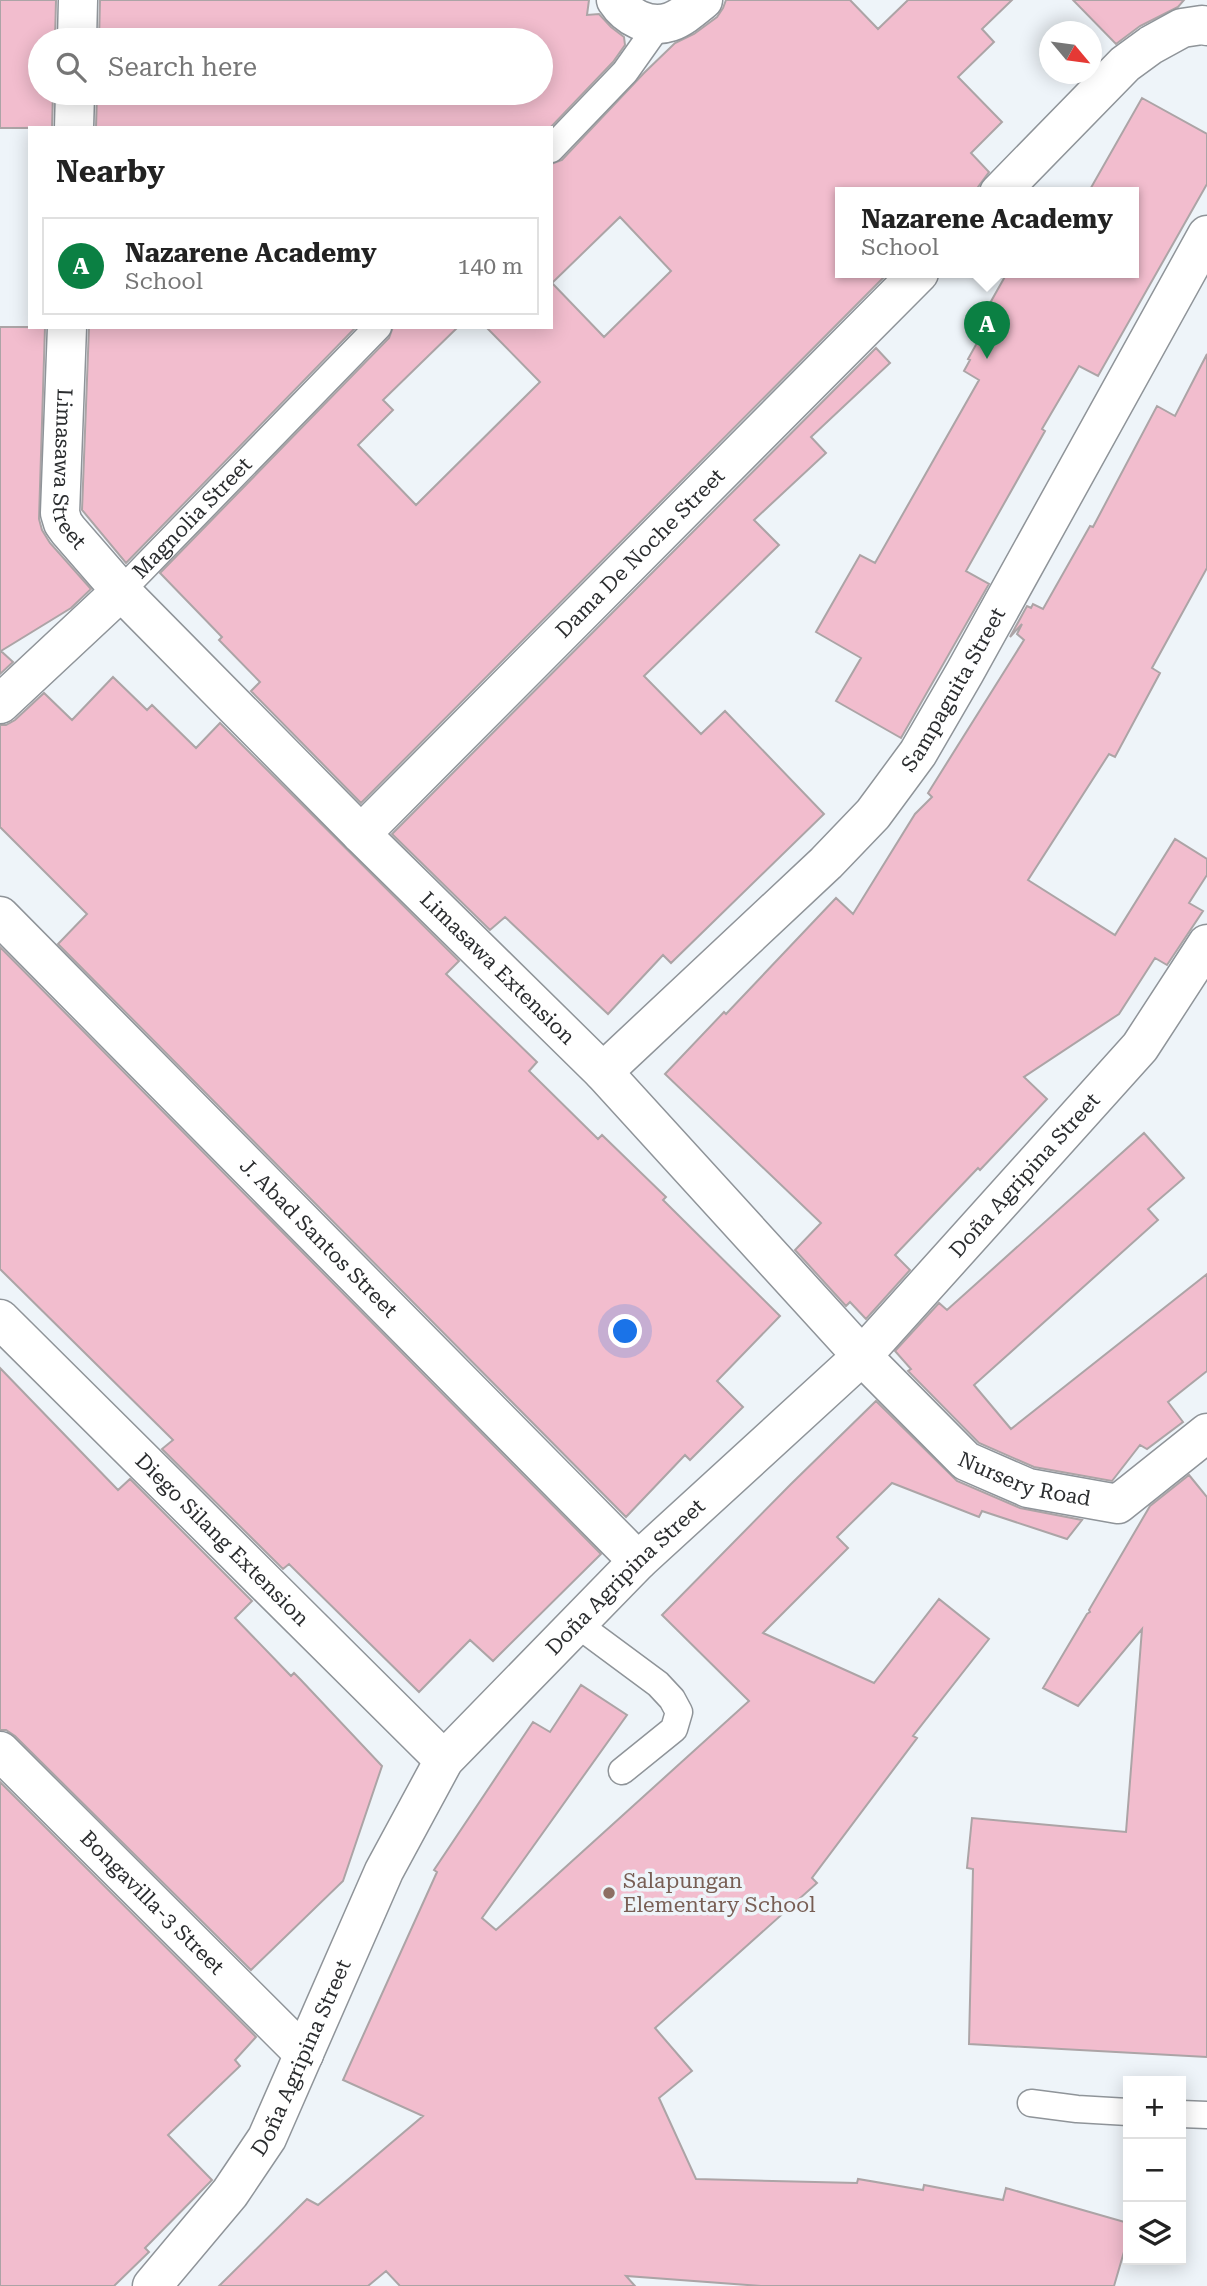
<!DOCTYPE html>
<html lang="en">
<head>
<meta charset="utf-8">
<style>
	:root { --surface:#fff; --page:#f6f6f6; --text:#222; --muted:#767676; --line:#e0e0e0; --accent:#0b8043 }
	body { margin:0; font-family:"Roboto Serif",serif; background:var(--page); color:var(--text) }
	.controls { position:absolute; right:21px; bottom:21px; display:grid; overflow:hidden; border-radius:0px; box-shadow:0 4px 18px #0003 }
	.controls button { width:63px; height:63px; display:grid; place-items:center; padding:0; border:0; border-bottom:2px solid var(--line); background:var(--surface); color:var(--text); font:35px sans-serif }
	.compass { position:absolute; left:1039px; top:21px; width:63px; height:63px; border-radius:50%; background:var(--surface); box-shadow:0 4px 18px #0003; rotate:119deg }
	.you { position:absolute; left:626px; top:1332px; width:24px; height:24px; margin:-18px; border:5px solid #fff; border-radius:50%; background:#1a73e8; box-shadow:0 0 0 10px #1a73e833 }
	.badge { display:grid; place-items:center; width:46px; height:46px; border-radius:50%; background:var(--accent); color:#fff; font-size:23px; font-weight:700 }
	.pin { position:absolute; translate:-50% -58px; filter:drop-shadow(0 2px 4px #0008) }
	.pin::after { content:''; position:absolute; top:37px; width:24px; height:21px; background:inherit; clip-path:polygon(0 0,100% 0,50% 100%) }
	.popup { position:absolute; left:835px; top:187px; width:304px; height:91px; box-sizing:border-box; display:grid; place-content:center; border-radius:0px; background:var(--surface); filter:drop-shadow(0 2px 5px #0005); font-size:23px; white-space:nowrap; color:var(--muted) }
	.popup b { font-size:26px; color:var(--text) }
	.popup::after { content:''; position:absolute; left:50%; top:100%; margin-left:-14px; border:14px solid transparent; border-top-color:var(--surface) }
	.list { margin:0; padding:0; list-style:none }
	h2 { display:flex; justify-content:space-between; align-items:center; height:91px; margin:0; padding:0 28px; font-size:30px }
	h2 small { font-size:23px; font-weight:400; color:var(--muted) }
	.list li { display:grid; grid-template-columns:46px 1fr auto; gap:21px; align-items:center; box-sizing:border-box; height:98px; margin:0 14px 14px; padding:0 14px; border:2px solid var(--line); border-radius:0px }
	.list b { display:block; font-size:26px; white-space:nowrap }
	.list p { margin:0; font-size:23px; white-space:nowrap; color:var(--muted) }
	.list em { font-size:23px; font-style:normal; color:var(--muted) }
	.icon { flex:none; width:38px; height:38px; fill:none; stroke:currentColor; stroke-width:2; stroke-linecap:round; stroke-linejoin:round }
	.map { position:relative; flex:none; width:1207px; height:2286px; overflow:hidden }
	.search { position:absolute; background:var(--surface); box-shadow:0 4px 18px #0003; left:28px; top:28px; width:525px; height:77px; display:flex; align-items:center; gap:18px; box-sizing:border-box; padding:0 24px; border-radius:38px; color:var(--muted); font-size:26px }
	.panel { position:absolute; background:var(--surface); box-shadow:0 4px 18px #0003; left:28px; top:126px; width:525px; height:203px; border-radius:0px }
	.map>svg:first-child { display:block }
</style>
</head>
<body>
<div class="map">
<svg width="1207" height="2286" viewBox="0 0 1207 2286">
	<rect width="100%" height="100%" fill="#eef4f9"/>
	<!-- building -->
	<path fill="#f2bdce" stroke="#aca4a6" stroke-width="2" fill-rule="evenodd" d="M0,0H56L55,40H40V93H53L52,128H0Z
		M100,0H589L587,15L599,14L611,27L624,37L625,45L613,62L550,128H96L97,93H541V40H99Z
		M726,0H850L878,29L908,0H1012L982,29L994,42L958,77L1002,122L971,153L989,172L978,187V193H840V273H888L361,803L251,691L260,682L219,640L222,637L160,573L389,338L393,327H458L383,400L393,410L358,445L416,505L540,382L486,327H551V164L562,160L644,73L675,43L694,34L717,17L723,8ZM620,217L671,271L604,337L552,283Z
		M1073,0H1184L1178,7L1140,26L1116,44Z
		M1142,98L1207,134V184L1098,376L1079,366L1042,429L1045,431L966,571L989,584L901,738L836,701L861,658L816,632L860,555L875,563L979,380L964,371L970,360L968,359L992,316L985,312L1007,273H1134V193H1088Z
		M0,327H45L39,519L42,530L50,543L91,589L71,608L1,651L13,662L0,674Z
		M89,327H356L126,563L82,510Z
		M876,348L890,363L811,437L826,453L754,520L779,545L644,676L701,734L725,711L824,814L671,963L663,955L608,1014L505,917L490,930L392,834Z
		M1207,354V568L1152,668L1160,673L1115,757L1109,754L1028,880L1115,935L1175,839L1207,859V875L1189,903L1203,911L1167,965L1155,958L1119,1014L1024,1077L1047,1099L980,1170L978,1168L895,1255L910,1270L866,1319L850,1302L846,1306L795,1250L821,1223L665,1074L724,1012L726,1014L836,898L853,914L915,814L932,797L928,793L1024,640L1017,634L1022,624L1010,637L1027,606L1031,608L1033,604L1043,609L1090,526L1093,527L1157,406L1175,416Z
		M113,677L147,710L152,705L196,748L220,723L459,961L446,974L537,1062L529,1071L598,1139L602,1135L666,1197L663,1200L780,1316L717,1381L743,1407L690,1460L685,1455L626,1517L58,944L87,914L0,827V725H6L15,720L44,693L72,720Z
		M0,947L601,1554L493,1661L470,1640L419,1692L289,1564L283,1569L162,1449L173,1440L0,1269Z
		M1144,1133L1184,1178L1148,1209L1158,1220L974,1385L1011,1429L1207,1274V1371L1168,1402L1183,1422L1147,1449L1140,1445L1112,1481L1034,1467L979,1443L908,1371L911,1369L895,1351L939,1303L947,1310Z
		M0,1368L118,1490L130,1479L252,1601L235,1618L291,1676L294,1673L300,1679L382,1766L343,1881L251,1970L15,1736L6,1730H0Z
		M876,1401L957,1481L1020,1508L1082,1520L1067,1539L982,1511L979,1517L892,1483L837,1537L848,1548L763,1633L874,1683L939,1599L989,1639L913,1736L917,1738L812,1878L817,1883L655,2028L692,2071L659,2098L696,2179L857,2183L858,2179L923,2190L924,2185L1003,2200L1006,2188L1128,2223V2238L1114,2286H761L626,2276L635,2286H400L386,2271L368,2286H219L307,2199L318,2205L423,2116L343,2080L437,1872L434,1870L533,1722L550,1732L581,1685L627,1715L482,1918L496,1930L749,1701L662,1615L791,1484Z
		M1189,1475L1207,1497V2057L969,2044L973,1869L967,1868L972,1818L1126,1832L1142,1629L1078,1706L1043,1688L1087,1614L1090,1612L1089,1610L1150,1506Z
		M0,1782L256,2037L235,2060L240,2066L168,2135L212,2180L145,2248L149,2252L114,2286H0Z"/>
	<g fill="none" stroke-linecap="round" stroke-linejoin="round">
		<!-- lane casing -->
		<g stroke="#8f9499" stroke-width="29">
			<g id="lane">
				<path d="M551,149L625,72L659,24"/>
				<path id="s1" d="M121,591L378,327"/>
				<path d="M577,1624L658,1684L672,1699L679,1712L674,1729L622,1771"/>
				<path d="M1031,2103L1077,2109L1128,2112"/>
				<path d="M1181,2114L1207,2115"/>
			</g>
		</g>
		<!-- street casing -->
		<g stroke="#8f9499" stroke-width="41">
			<g id="street">
				<path d="M616,0C627,17 649,29 670,22C682,18 693,8 703,0"/>
				<path d="M77,40L78,0"/>
				<path d="M74,128L75,93"/>
				<path d="M999,193L1125,64L1151,45L1182,28L1202,25L1207,26"/>
				<path id="s2" d="M67,327L60,513L63,523L68,530L121,591L361,834L603,1072L862,1356L966,1461L1028,1488L1118,1504L1207,1433"/>
				<path d="M0,704L121,591"/>
				<path id="s3" d="M361,834L919,273"/>
				<path id="s4" d="M0,916L638,1561"/>
				<path id="s5" d="M603,1072L826,863L873,814L918,753L965,672L1207,235"/>
				<path id="s6" d="M0,1319L444,1760"/>
				<path id="s7" d="M0,1751L304,2054"/>
				<path id="s8" d="M152,2286L230,2193L267,2138L384,1871L444,1760L638,1561L862,1356L1140,1047L1207,944"/>
			</g>
		</g>
		<!-- lane -->
		<use href="#lane" stroke="#fff" stroke-width="26"/>
		<!-- street -->
		<use href="#street" stroke="#fff" stroke-width="38"/>
	</g>
	<!-- markers -->
	<circle fill="#8d6e63" stroke="#eef4f9" stroke-width="2.5" cx="609" cy="1893" r="7"/>
	<g text-anchor="middle" dominant-baseline="central" stroke-width="7" stroke-linejoin="round" paint-order="stroke">
		<!-- street labels -->
		<g font-size="21" fill="#2b2d2f" stroke="#eef4f9">
			<text stroke="none"><textPath href="#s2" startOffset="144">Limasawa Street</textPath></text>
			<text stroke="none"><textPath href="#s1" startOffset="102">Magnolia Street</textPath></text>
			<text stroke="none"><textPath href="#s3" startOffset="396">Dama De Noche Street</textPath></text>
			<text stroke="none"><textPath href="#s5" startOffset="522">Sampaguita Street</textPath></text>
			<text stroke="none"><textPath href="#s2" startOffset="819">Limasawa Extension</textPath></text>
			<text stroke="none"><textPath href="#s8" startOffset="1430">Doña Agripina Street</textPath></text>
			<text stroke="none"><textPath href="#s4" startOffset="453">J. Abad Santos Street</textPath></text>
			<text stroke="none"><textPath href="#s2" startOffset="1561">Nursery Road</textPath></text>
			<text stroke="none"><textPath href="#s6" startOffset="313">Diego Silang Extension</textPath></text>
			<text stroke="none"><textPath href="#s8" startOffset="863">Doña Agripina Street</textPath></text>
			<text stroke="none"><textPath href="#s7" startOffset="215">Bongavilla-3 Street</textPath></text>
			<text stroke="none"><textPath href="#s8" startOffset="275">Doña Agripina Street</textPath></text>
		</g>
		<!-- education labels -->
		<g font-size="21" fill="#785e54" stroke="#eef4f9" text-anchor="start">
			<text x="623" y="1881">Salapungan<tspan x="623" dy="24">Elementary School</tspan></text>
		</g>
	</g>
</svg>
<div class="controls">
<button>+</button>
<button>−</button>
<button><svg class="icon" aria-label="layers" viewBox="0 0 24 24"><path d="M12 4l9 5-9 5-9-5zM3 14l9 5 9-5"/></svg></button>
</div>
<svg class="compass" viewBox="-18 -18 36 36"><path d="M0-13l5 13h-10z" fill="#e53935"/><path d="M0 13l5-13h-10z" fill="#767676"/></svg>
<div class="you"></div>
<div class="pin badge" style="left:987px;top:359px">A</div>
<div class="popup"><b>Nazarene Academy</b>School</div>
<div class="search"><svg class="icon" aria-label="search" viewBox="0 0 24 24"><circle cx="10" cy="10" r="6"/><path d="M15 15l6 6"/></svg>Search here</div>
<section class="panel">
<h2>Nearby<small></small></h2>
<ul class="list">
<li><span class="badge">A</span><div><b>Nazarene Academy</b><p>School</p></div><em>140 m</em></li>
</ul>
</section>
</div>
</body>
</html>
